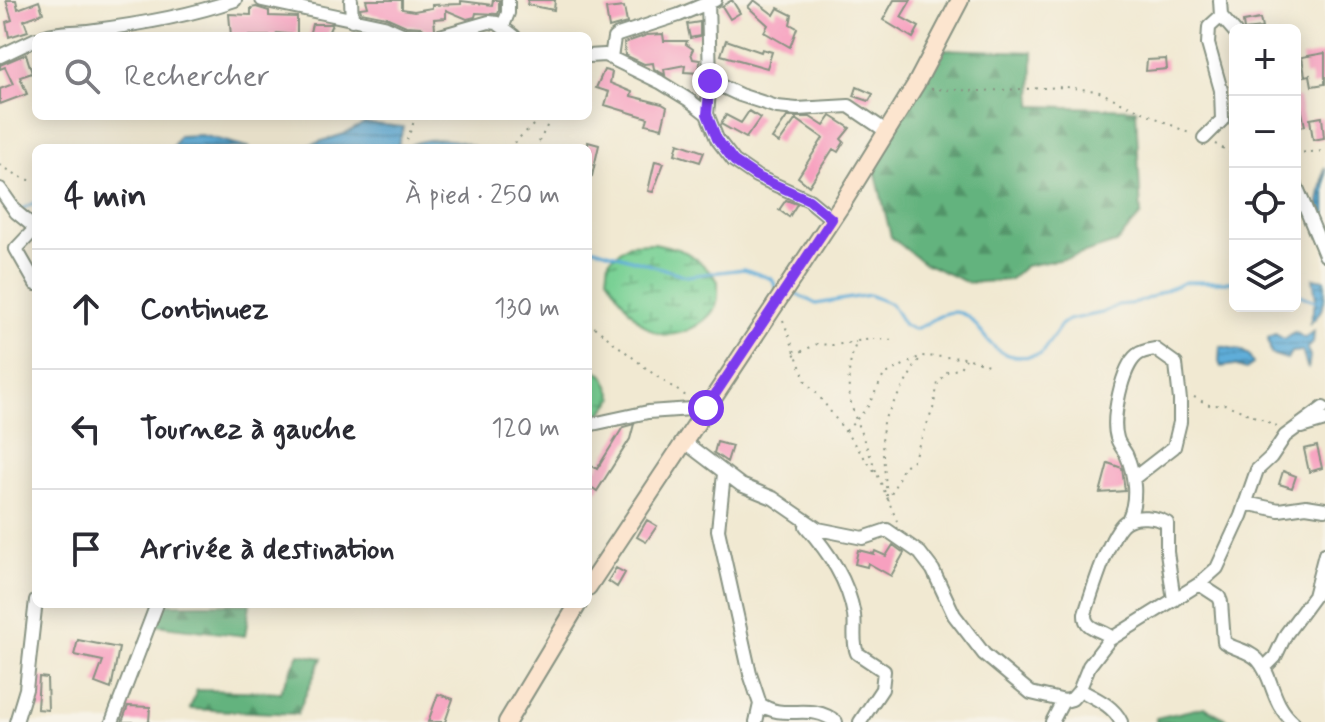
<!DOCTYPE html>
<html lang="fr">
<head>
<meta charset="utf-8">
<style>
	:root { --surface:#fff; --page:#f7f7f7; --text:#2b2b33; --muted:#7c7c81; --line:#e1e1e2 }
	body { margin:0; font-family:Mynerve,sans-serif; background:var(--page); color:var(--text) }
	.controls { position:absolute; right:24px; top:24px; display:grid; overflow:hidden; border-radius:12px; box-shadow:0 4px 20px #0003 }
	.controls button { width:72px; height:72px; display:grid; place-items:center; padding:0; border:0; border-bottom:2px solid var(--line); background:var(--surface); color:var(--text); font:40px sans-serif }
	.stop { position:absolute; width:24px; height:24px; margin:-18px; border:6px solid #7c3aed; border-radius:50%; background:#fff }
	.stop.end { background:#7c3aed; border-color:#fff; box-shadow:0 2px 8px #0008 }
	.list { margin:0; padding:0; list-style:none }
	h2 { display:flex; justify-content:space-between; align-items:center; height:104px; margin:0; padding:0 32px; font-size:34px }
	h2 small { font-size:26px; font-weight:400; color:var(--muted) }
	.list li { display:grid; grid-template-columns:52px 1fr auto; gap:24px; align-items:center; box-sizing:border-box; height:120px; padding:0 32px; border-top:2px solid var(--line) }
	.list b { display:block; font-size:30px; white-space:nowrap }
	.list em { font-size:26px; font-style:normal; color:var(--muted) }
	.icon { flex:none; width:44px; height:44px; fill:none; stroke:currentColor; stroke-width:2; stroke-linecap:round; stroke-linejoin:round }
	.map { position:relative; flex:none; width:1325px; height:722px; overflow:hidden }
	.search { position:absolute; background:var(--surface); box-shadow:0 4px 20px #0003; left:32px; top:32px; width:560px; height:88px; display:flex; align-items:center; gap:20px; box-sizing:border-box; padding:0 28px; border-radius:12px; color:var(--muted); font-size:30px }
	.panel { position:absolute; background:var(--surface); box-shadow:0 4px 20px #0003; left:32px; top:144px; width:560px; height:464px; border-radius:12px }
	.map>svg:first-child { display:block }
</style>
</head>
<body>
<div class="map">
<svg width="1325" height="722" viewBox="0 0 1325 722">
	<defs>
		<pattern id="forest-firs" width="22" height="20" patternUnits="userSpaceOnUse" patternTransform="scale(2)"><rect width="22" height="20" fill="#63b37e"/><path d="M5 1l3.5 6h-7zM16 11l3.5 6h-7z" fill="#519368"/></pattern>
		<pattern id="wetland-marsh" width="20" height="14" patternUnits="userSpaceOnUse" patternTransform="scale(2)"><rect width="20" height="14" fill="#7ad195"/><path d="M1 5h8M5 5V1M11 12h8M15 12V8" fill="none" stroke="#63ab7a"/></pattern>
		<pattern id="water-rules" width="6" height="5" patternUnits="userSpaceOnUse" patternTransform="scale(2)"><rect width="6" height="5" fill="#5fadd9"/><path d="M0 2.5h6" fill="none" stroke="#4e8eb1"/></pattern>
	</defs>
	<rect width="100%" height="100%" fill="#f7f3e8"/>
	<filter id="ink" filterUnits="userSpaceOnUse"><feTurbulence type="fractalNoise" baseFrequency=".0125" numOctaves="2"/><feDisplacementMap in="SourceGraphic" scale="16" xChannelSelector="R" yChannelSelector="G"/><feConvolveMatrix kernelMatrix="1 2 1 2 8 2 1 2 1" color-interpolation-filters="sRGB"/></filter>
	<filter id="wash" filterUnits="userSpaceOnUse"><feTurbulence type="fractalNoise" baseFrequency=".006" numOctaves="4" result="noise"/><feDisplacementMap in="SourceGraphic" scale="32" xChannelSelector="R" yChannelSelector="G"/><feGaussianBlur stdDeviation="1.8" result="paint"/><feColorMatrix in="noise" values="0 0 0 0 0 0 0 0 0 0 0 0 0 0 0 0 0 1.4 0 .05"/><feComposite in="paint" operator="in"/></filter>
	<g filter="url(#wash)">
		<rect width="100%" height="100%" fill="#f1e9d2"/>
		<!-- forest -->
		<path fill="url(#forest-firs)" stroke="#417859" stroke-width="2" d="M939,49L1033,52L1032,106L1136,109L1141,215L1116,243L1069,258L1025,266L1009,280L968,283L922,262L891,237L871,153Z
			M165,604H250L245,636L155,625Z
			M299,654L322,658L297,714L190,709L197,690L280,692Z
			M1204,707L1232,722H1156V718Z"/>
		<!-- wetland -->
		<path fill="url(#wetland-marsh)" stroke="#4c8764" stroke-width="2" d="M654,243C688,250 696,255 718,281C718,288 719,300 716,306C706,326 671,343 651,330C632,318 619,295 607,277L609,260L629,244Z
			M588,353L591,366L605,377L614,398L596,420L588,414Z"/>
		<!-- water -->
		<path fill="url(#water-rules)" stroke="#3f7586" stroke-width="2" d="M365,123L404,127L398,144L405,148C425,136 455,137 477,148H300L344,134Z
			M201,135L251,148H172L179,136Z
			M1325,168V236L1317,215Z
			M1313,278L1325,280C1325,298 1325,312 1310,323L1316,299Z
			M1314,331L1313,343L1307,349L1310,356L1308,369L1302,351L1291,352L1287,359L1271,354L1268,338L1275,334L1284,339L1295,332L1304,338Z
			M1220,346L1240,350L1249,355L1253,364L1246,369L1234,365L1221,367L1219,362Z"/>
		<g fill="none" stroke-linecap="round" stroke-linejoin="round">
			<!-- stream -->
			<path stroke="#5fadd9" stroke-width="3" d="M18,211L36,202
				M588,246L687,276L744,269L772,279L777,289
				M790,293L793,292L816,304L869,295L891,304L904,325L914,329C928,326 939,312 953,312C987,312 979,370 1041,354L1061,325L1068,320L1102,313L1118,305L1137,303L1185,282H1235
				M1295,293L1317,302"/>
		</g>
		<g id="blocks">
			<!-- building -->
			<path fill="#f7a0bf" d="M6,0H16L18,9L39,1L43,13L24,20L28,31L9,37L6,22L12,20Z
				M366,0H402V9L414,11L432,8V5L461,4V1L492,5L493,0H499V11L498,14L476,13L475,17L467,19L446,10V18L434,19L435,29L431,35L421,27L406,26L386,17L361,12L360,8L368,7Z
				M528,0H555L554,10L527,5Z
				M732,0L740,13L730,19L722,6Z
				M754,0L774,15L778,8L792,15L790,24L797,28L790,47L764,32L768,25L748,7Z
				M894,0H911L901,17L919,27L913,38L883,20Z
				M256,7L269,11V16L297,17V35L277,33L276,36H231L229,14L251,15V8Z
				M624,7L627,23L609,28L606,9Z
				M1260,19L1262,28L1244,30L1243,22Z
				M700,22V36L690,38L687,24Z
				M312,24H332L327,36H309Z
				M663,34L664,41H687L686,44L693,49L691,53L693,59L700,60L699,73L684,72L685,65L664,69L665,75L654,69L653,63L644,64L625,55L624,43L647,35Z
				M726,40L761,52L762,49L772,52L767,68L721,55Z
				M1325,53V84L1312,86L1310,75L1305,76L1302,57Z
				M26,54L32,73L20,77L27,94L0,104V89L13,84L5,67L0,69V65Z
				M1166,59L1167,69L1146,71L1147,60Z
				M604,70L612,72L610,83L632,92L631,96L662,104L667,107L662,128L646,124L648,118L605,105L609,92L596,88Z
				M857,87L873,94L869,101L854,96Z
				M1295,98H1299L1305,126L1295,128Z
				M749,111L760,118L746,138L721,124L726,115L741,123Z
				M831,116L850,128L841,139L844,142L838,152L833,149L809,186L798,177L823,138L796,119L779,143L772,139L787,117H810L824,126Z
				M1322,117L1324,138L1313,140L1310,119Z
				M588,142L599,145L592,176L588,175Z
				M678,143L704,152L700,162L675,154Z
				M655,161L664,163L653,192L648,191Z
				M786,200L797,204L789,217L779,210Z
				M634,424L630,439L597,491L588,485V463L597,469L623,427Z
				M717,442L732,446L727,462L714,453Z
				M1317,446L1322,468L1309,472L1304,449Z
				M1108,463L1122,468L1125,491L1100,493Z
				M1283,471L1296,476L1292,488L1279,484Z
				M647,520L657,526L646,542L637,537Z
				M893,545L904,553L891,576L868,563L867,567L855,564L858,550L874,554L875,551L886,556Z
				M616,568L625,573L617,587L608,581Z
				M78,640L119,648L111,689L95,683L103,661L74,655Z
				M39,677L47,678L48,710L37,709Z
				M438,694L453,699L445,722H428Z
				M128,706L150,707L149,722H122Z"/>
		</g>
	</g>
	<g filter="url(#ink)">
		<use href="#blocks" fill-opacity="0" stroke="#889383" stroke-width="2"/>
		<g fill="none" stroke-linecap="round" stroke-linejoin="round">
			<!-- street casing -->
			<g stroke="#889383" stroke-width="16">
				<path id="street" d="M262,0L384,26L404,35L420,36
					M351,0L352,20
					M1220,0L1221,16L1235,32
					M503,26L508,13V0
					M45,36C60,31 72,33 88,31C136,25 189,16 235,0
					M440,36L489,22L497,23L514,36
					M0,56L36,39
					M588,56L605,55L660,82L689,100L707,114L717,139L734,161L756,176L809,200L832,219
					M611,58L614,38L618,35L679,15L715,0
					M710,81L740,95L777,107L797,109L849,106L886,131
					M707,114L710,81L708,0
					M1204,138L1222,120L1221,90L1208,44L1209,27L1221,16
					M1295,183L1325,255
					M0,189L16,212L33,226L34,230L16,249L36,284
					M588,425L648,412L706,408
					M1301,427L1325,420
					M683,441L741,485L773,498L818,529L863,538L887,530L920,553L933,570L954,615L984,654L1031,693L1065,701L1072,699L1079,691L1089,666L1109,640L1199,584L1217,568L1241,516L1257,470L1271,457L1285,436L1323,408
					M724,474L718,530L750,674L760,704L756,722
					M1245,503L1279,510L1306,506L1325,509
					M1128,520C1138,500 1135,474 1126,454C1123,449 1118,443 1117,438C1111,419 1122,367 1137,355C1142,351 1149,350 1155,349L1176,364L1180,400V422L1174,447L1134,478
					M806,526C829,553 848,580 854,615C856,628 852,641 857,653L884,671L882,689L860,722
					M1199,584L1219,597L1221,602L1224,642C1235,650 1249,650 1258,660C1274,678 1270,701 1293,722
					M1112,638C1102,629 1084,630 1085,614C1091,595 1110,532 1125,522C1136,514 1157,517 1167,523V552L1174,600
					M1264,668L1275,657L1286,634L1314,596L1325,554
					M1080,690C1095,698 1114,706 1121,722
					M760,704C785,722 810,701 836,722
					M16,722L26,689L36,600
					M112,722L157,604
					M1052,722L1063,701"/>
			</g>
			<!-- secondary casing -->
			<g stroke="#889383" stroke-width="20">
				<path id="secondary" d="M588,587L842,204L916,84L960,0
					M507,722L578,604"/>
			</g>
			<!-- path -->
			<path stroke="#889383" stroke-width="2" stroke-dasharray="2 6" stroke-linecap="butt" d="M931,89L980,91L1066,87L1097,91L1191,134
				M407,140L416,116
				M539,142L552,116
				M1215,144L1235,155
				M508,148L543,116
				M1295,153L1325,151
				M0,165L24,179L36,181
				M783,320L806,382L819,396L878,476L897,521
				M588,322L656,376L686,396
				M794,355L817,344L833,345L856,342
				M1194,397L1211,406L1225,404L1277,426
				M846,431L867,408L884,375L921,356
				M876,471C859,423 836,394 857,341L874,339L894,340
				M887,496L882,445L883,421L921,356L967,358L988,365
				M888,501L904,466L913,460L933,409L938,383L948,371L959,369L966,359"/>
			<!-- street -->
			<use href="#street" stroke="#fff" stroke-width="12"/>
			<!-- secondary -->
			<use href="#secondary" stroke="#fce5cf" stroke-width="16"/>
		</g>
	</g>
	<g fill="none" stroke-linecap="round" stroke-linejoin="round" filter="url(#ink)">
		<!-- route -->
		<path stroke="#7c3aed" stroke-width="10" d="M706,408L832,219L809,200L756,176L734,161L717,139L707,114L710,81"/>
	</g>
</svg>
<div class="controls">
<button>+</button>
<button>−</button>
<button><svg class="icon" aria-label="locate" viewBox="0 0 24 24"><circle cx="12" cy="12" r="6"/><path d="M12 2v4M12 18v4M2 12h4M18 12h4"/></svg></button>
<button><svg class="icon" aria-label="layers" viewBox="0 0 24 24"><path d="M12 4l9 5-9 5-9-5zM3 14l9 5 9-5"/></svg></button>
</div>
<div class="stop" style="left:706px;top:408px"></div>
<div class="stop end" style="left:710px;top:81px"></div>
<div class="search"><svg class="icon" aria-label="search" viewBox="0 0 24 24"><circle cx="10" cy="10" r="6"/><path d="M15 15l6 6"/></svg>Rechercher</div>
<section class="panel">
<h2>4 min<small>À pied · 250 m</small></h2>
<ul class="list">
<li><svg class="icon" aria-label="ahead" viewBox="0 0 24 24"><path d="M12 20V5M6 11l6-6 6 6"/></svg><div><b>Continuez</b></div><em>130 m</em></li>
<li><svg class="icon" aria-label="left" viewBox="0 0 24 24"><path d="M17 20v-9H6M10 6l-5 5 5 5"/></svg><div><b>Tournez à gauche</b></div><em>120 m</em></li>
<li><svg class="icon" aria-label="arrive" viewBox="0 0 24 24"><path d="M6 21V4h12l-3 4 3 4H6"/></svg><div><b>Arrivée à destination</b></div></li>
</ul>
</section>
</div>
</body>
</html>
